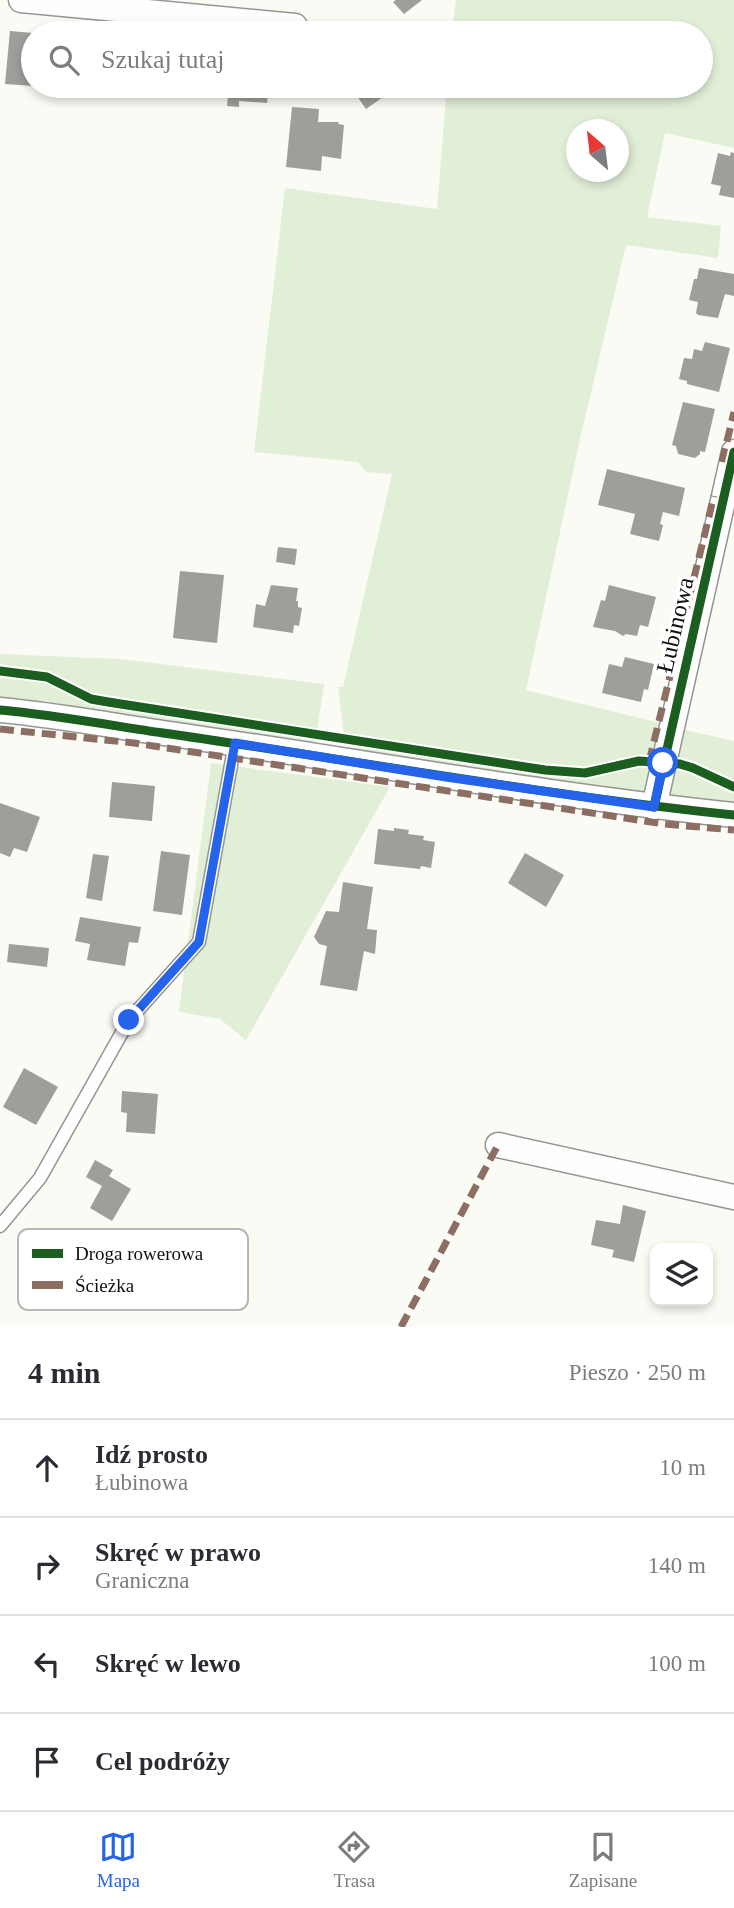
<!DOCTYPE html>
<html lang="pl">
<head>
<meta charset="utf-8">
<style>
	:root { --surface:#fff; --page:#f7f7f7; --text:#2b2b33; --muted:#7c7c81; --line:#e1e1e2; --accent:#2563eb }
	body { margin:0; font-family:Georgia,serif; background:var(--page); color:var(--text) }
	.controls { position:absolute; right:21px; bottom:21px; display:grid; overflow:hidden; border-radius:14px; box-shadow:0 4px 10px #0003 }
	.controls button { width:63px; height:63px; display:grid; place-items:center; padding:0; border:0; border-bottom:2px solid var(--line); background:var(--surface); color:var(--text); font:35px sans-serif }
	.compass { position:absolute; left:566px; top:119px; width:63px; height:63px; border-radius:50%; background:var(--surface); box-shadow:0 4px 10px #0003; rotate:332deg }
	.stop { position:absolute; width:21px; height:21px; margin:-16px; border:5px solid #2563eb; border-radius:50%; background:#fff }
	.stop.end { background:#2563eb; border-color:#fff; box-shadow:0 2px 7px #0008 }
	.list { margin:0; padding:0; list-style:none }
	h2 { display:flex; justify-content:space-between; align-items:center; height:91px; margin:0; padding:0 28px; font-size:30px }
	h2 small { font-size:23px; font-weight:400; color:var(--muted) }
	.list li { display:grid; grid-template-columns:46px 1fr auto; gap:21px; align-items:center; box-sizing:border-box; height:98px; padding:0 28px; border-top:2px solid var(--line) }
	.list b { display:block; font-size:26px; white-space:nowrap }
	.list p { margin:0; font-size:23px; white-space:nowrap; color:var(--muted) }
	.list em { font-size:23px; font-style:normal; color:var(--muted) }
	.icon { flex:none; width:38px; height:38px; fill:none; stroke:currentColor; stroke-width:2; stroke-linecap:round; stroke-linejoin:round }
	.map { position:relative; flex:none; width:734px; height:1327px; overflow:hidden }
	.search { position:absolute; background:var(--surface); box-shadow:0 4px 10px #0003; left:21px; right:21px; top:21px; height:77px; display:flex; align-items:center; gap:18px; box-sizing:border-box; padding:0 24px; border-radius:38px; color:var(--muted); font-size:26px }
	.sheet { height:483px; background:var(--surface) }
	nav { display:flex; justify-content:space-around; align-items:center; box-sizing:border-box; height:98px; border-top:2px solid var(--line); background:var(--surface); font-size:19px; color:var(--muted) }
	nav a { display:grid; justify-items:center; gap:4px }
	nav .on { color:var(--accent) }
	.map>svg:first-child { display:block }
</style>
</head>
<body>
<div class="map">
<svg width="734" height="1327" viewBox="0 0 734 1327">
	<rect width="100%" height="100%" fill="#fbfbf5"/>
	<!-- green -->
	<path fill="#e2efd7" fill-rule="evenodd" d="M456,0H734V148L665,133L647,217L721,226L718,258L626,245L580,439L526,690L656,722L663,721L649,786L639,796L360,759L344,735L338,687H343L392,474L366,472L358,462L254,452L285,188L437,209L447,86H701V33H452ZM576,130H618V172H576Z
		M0,654L120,659L324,684L315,745L0,712Z
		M681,729L734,741V810L673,799L668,788Z
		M211,763L390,787L246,1040L220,1019L179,1012Z"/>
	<!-- building -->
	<path fill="#9f9e9a" d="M396,0H422L404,14L393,2Z
		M10,31L33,33V86L5,84Z
		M113,86H144L143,94L113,91Z
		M172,86H198L197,96L171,94Z
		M229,86H269L267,103L239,101V107L227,106Z
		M350,86H399L366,109Z
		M292,107L319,109L318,122H339L338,124L344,125L341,159L322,156L321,171L286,167Z
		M731,152L734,153V198L719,195L721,186L711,184L718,153L730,156Z
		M699,268L734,274V296L725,294L718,318L698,315L696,313L698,302L689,300L694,279H697Z
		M705,342L730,348L719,392L687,384V381L679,379L684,358L692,359L694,349L702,351Z
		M683,402L715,409L705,452L700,451V454L695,458L678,454L676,446L672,445Z
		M607,469L685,488L679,516L663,512L660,524L663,525L659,541L630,534L635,514L598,505Z
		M278,547L297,549L295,565L276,562Z
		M180,571L224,575L217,643L173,638Z
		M271,585L298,588L296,601H298V607L302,608L299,626L294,625L293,633L253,627L256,604L265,606Z
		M609,585L656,597L648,627L640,625L637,636L626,634L623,636L615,631L593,627L601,600L605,601Z
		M625,657L654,664L648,690L644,689L641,702L602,693L609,664L622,667Z
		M112,782L155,786L152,821L109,817Z
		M0,803L40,817L27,852L14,848L10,857L0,853Z
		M394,828L409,830L408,834L424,836L423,840L435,842L431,868L421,866L420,869L374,864L378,829L394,831Z
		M161,851L190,855L182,915L153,911Z
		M525,853L564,875L546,907L508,883Z
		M93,854L109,856L102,901L86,898Z
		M343,882L373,887L367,929L377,930L375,954L364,951L357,991L320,985L327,946L319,944L314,937L326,911L339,912Z
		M80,917L141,927L138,943L129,942L125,966L87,960L90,944L75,941Z
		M9,944L49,948L47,967L7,962Z
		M24,1068L58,1087L36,1125L3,1107Z
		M122,1091L158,1094L155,1134L126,1132L127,1113L121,1112Z
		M95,1160L113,1170L109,1176L131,1189L112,1221L90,1208L102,1186L86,1177Z
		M623,1205L646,1211L634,1262L612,1257L614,1250L591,1245L596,1220L620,1224Z"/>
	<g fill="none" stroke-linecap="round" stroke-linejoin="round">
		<!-- service casing -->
		<g stroke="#959593" stroke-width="15">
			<path id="service" d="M0,1226L40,1178L129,1020L199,942L235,743"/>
		</g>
		<!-- minor casing -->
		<g stroke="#959593" stroke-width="27">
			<path id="minor" d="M21,0L295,26
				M0,710C54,715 109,725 163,733C353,760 542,795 734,815
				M654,807L734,452
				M498,1145L734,1197"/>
		</g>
		<!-- service -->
		<use href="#service" stroke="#fefefe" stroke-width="12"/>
		<!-- minor -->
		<use href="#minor" stroke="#fefefe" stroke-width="24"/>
		<!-- quiet -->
		<path stroke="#8d6e63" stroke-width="7" stroke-dasharray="14 7" stroke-linecap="butt" d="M722,462L734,412
			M0,729L134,743L664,824L734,830
			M649,762L714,496
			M401,1327L498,1145"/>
		<!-- cycleway casing -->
		<g stroke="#fff" stroke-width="13">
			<path id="cycleway" d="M0,671L47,677L91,699L108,702L545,770L585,773L639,761L680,764L693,768L734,787
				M0,710C54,715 109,725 163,733C353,760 542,795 734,815
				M654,807L734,452"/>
		</g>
		<!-- cycleway -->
		<use href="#cycleway" stroke="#1b5e20" stroke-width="9"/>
	</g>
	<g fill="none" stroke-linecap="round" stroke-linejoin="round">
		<!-- route -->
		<path stroke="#2563eb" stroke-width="9" d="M129,1020L199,942L235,743L446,777L654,807L663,763"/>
	</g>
	<g text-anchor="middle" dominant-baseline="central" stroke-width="7" stroke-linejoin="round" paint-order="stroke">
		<!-- street labels -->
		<g font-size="24" fill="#0f0f0f" stroke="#fff">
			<text transform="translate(675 625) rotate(-77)">Łubinowa</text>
		</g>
	</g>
	<!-- legend -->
	<rect x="18" y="1229" width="230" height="81" rx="10" fill="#fff" stroke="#b7b7b7" stroke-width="2"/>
	<rect x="32" y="1249" width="31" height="9" fill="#1b5e20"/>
	<rect x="32" y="1281" width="31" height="8" fill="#8d6e63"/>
	<g font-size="19" fill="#0f0f0f">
		<text x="75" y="1260">Droga rowerowa</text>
		<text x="75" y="1292">Ścieżka</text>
	</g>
</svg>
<div class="controls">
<button><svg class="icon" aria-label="layers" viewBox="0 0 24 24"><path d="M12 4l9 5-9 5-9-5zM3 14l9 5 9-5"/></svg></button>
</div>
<svg class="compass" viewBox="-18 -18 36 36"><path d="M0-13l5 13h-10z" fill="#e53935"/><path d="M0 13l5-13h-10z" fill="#7c7c81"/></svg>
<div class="stop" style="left:663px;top:763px"></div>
<div class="stop end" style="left:129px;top:1020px"></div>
<div class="search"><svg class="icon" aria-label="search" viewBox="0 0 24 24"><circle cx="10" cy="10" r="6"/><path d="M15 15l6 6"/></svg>Szukaj tutaj</div>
</div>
<section class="sheet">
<h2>4 min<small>Pieszo · 250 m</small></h2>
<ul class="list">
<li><svg class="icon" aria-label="ahead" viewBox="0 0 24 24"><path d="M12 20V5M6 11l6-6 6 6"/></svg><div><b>Idź prosto</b><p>Łubinowa</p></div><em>10 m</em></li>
<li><svg class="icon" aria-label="right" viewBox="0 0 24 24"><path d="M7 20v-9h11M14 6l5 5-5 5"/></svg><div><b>Skręć w prawo</b><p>Graniczna</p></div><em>140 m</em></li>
<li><svg class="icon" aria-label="left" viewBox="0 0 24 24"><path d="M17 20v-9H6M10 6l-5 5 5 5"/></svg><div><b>Skręć w lewo</b></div><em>100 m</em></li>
<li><svg class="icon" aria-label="arrive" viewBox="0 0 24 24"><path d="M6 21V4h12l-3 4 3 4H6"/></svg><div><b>Cel podróży</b></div></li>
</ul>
</section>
<nav>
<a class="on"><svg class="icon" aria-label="map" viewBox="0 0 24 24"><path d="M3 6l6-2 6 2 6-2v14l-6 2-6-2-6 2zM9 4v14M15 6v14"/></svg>Mapa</a>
<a><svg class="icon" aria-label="directions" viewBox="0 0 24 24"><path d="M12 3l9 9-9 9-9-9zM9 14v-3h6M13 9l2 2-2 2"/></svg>Trasa</a>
<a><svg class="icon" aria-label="saved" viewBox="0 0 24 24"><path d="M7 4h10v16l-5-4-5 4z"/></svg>Zapisane</a>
</nav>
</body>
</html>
